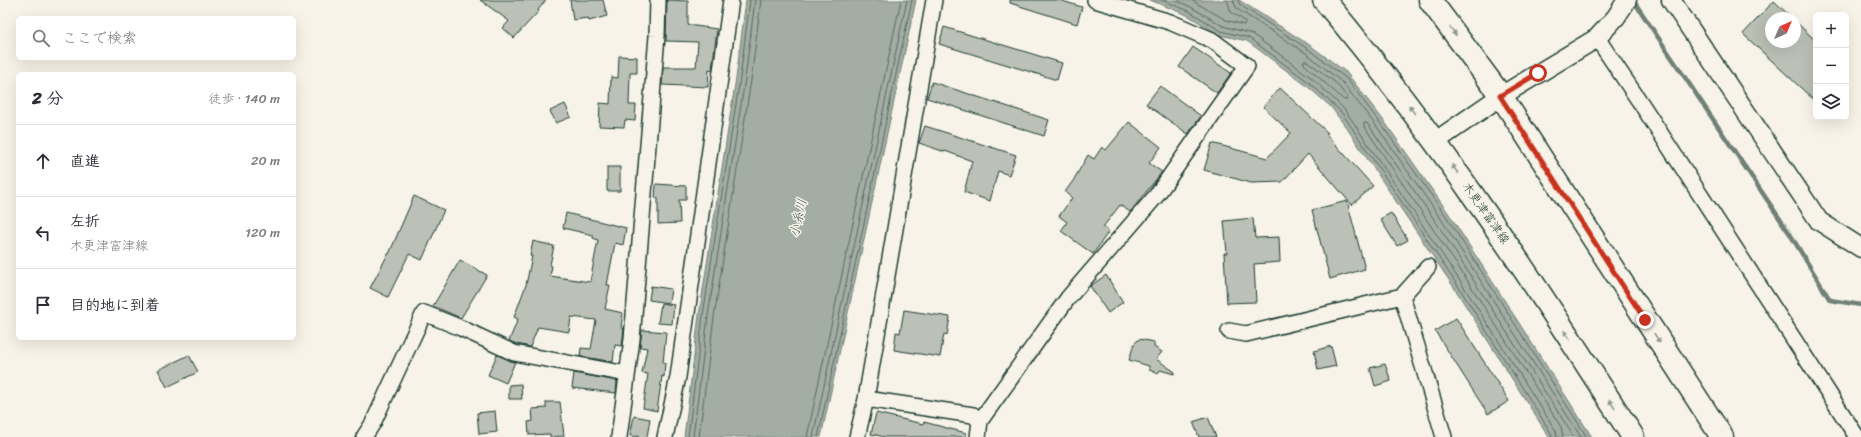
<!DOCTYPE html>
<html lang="ja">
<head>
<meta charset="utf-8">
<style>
	:root { --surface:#fff; --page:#f2f2f3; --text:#2b2b33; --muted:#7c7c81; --line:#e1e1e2 }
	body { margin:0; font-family:Sriracha,"Klee One",sans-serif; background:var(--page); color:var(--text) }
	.controls { position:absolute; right:12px; top:12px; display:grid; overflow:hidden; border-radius:6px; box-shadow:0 4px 16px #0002 }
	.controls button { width:36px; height:36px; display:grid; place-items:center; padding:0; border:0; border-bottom:1px solid var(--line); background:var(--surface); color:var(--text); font:20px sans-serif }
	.compass { position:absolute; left:1765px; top:12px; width:36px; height:36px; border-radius:50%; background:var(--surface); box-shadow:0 4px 16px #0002; rotate:44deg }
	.stop { position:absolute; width:12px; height:12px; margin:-9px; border:3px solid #c8321e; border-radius:50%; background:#fff }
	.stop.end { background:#c8321e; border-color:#fff; box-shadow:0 1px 4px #0008 }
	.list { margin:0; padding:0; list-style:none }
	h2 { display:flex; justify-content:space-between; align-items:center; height:52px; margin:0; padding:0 16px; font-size:17px }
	h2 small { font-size:13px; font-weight:400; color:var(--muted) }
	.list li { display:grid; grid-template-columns:26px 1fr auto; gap:12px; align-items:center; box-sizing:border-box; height:72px; padding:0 16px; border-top:1px solid var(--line) }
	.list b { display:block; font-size:15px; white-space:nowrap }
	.list p { margin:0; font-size:13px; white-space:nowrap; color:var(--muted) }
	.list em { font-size:13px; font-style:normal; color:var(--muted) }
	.icon { flex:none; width:22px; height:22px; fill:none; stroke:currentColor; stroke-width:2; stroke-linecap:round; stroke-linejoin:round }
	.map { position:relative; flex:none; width:1861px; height:437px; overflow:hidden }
	.search { position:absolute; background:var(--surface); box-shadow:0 4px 16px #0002; left:16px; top:16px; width:280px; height:44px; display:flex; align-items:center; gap:10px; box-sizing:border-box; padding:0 14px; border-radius:6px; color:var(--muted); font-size:15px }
	.panel { position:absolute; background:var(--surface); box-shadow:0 4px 16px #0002; left:16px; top:72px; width:280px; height:268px; border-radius:6px }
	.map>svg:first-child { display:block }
</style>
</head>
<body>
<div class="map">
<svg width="1861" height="437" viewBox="0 0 1861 437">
	<rect width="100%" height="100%" fill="#f7f3e8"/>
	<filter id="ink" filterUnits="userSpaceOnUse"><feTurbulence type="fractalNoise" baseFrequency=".025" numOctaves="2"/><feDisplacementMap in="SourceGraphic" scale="8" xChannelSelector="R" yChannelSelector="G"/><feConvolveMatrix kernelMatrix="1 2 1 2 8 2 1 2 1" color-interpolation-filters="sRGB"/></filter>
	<g filter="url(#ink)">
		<!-- water -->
		<path fill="#a4ada3" stroke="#6f8077" d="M746,0H916L821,437H684L699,315L736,78Z
			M1150,0H1239L1311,46L1346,72L1384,121L1449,214L1592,437H1549L1455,289L1348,130L1331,107L1307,86L1247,41L1220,35L1187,15Z"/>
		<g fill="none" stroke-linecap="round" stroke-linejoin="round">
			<!-- shore -->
			<path stroke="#546a60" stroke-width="1" d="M1162,0L1189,11L1221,31L1249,38L1310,83L1342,113L1458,286L1551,433L1552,437
				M1175,0L1191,7L1223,26L1252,34L1313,79L1345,110L1462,284L1556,431L1557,437
				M1191,0L1226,20L1244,25L1245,21L1231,12L1227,0
				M1233,0L1237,9L1306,53L1343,83L1377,127L1441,219L1581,437
				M1238,0L1240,5L1308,49L1347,79L1381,124L1446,216L1587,437
				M1304,61H1307L1336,83L1347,97V100H1344L1304,64Z
				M688,437L703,315L740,78L750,0
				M693,437L708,316L745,79L755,0
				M699,437L714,317L751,80L761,0
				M807,437L901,0
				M813,437L907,0
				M818,437L912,0
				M1563,437L1561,427L1467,280L1364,126V123H1367L1372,130L1436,222L1574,437"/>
			<!-- stream -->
			<path stroke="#6f8077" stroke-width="4.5" d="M1633,0L1790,234L1830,300L1861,305"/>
		</g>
		<!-- building -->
		<path fill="#bbc1b6" stroke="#1f3d34" d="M480,0H546L538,10L539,11L514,38L503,28L509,21Z
			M570,0H603L607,16L589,21L588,18L573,20Z
			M667,0L688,1V25L717,29L712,70L709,69L708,87L662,85L663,67H696L698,42L666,41Z
			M1010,0H1059L1082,7L1077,24L1010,3Z
			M1774,1L1792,18H1771V42H1795V21L1816,41V102L1743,34Z
			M944,27L1062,63L1057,80L939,44Z
			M1193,47L1231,73L1217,93L1179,67Z
			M619,56L637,57V73H630L629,105H636L635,121L625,120L624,127L599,126L600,103L610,104L611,77L618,78Z
			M932,82L1049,120L1044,136L927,98Z
			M1160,86L1201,116L1188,134L1146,104Z
			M1280,88L1328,133L1326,134L1373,186L1352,205L1308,154L1282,182L1251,183L1204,170L1212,143L1267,158L1291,133L1263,107Z
			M565,104L571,117L556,123L550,111Z
			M1129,122L1161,147L1149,163L1162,172L1130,212L1120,205L1103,227L1109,231L1093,254L1061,231L1067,222L1059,216L1072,198L1065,192L1073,181L1088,155L1094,159L1102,147L1106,150Z
			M925,126L1016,155L1009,175L998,171L990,201L964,192L972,161L945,151V152L919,143Z
			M607,167H620V191H607Z
			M656,184L686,186V200H679L680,223L658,224V198H655Z
			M414,196L444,210L422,260L409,254L388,297L370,288L388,254H389Z
			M1347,201L1365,269L1330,279L1312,210Z
			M566,213L626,228L623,245L615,243L607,285H610L605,309L623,313L621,328H624L622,346L615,345L613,362L580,356L581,348L591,349L596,320L571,317L569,332L538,327L530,347L517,344L509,341L518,319L514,317L526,285L532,256H530L533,241L554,246L550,265L552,266L550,276L590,282L598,240L593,238V235L563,228Z
			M1391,213L1408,240L1397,246L1380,219Z
			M1253,218L1255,238L1279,237L1280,262L1254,264L1256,302L1227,303L1224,253H1227L1224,221Z
			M460,260L487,275L461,318L433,306Z
			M1106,275L1123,302L1108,313L1090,286Z
			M651,286L671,289L669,303L649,300Z
			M661,303L674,305L672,324L658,323Z
			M904,310L950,317L947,335L944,334L940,357L894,350L896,332L900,333Z
			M1456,318L1509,401L1488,414L1435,331Z
			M642,330L666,332L663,363H665L664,377L662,376L657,411L643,408L648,374L642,373L647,348L640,347Z
			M1139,339L1154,342V347L1162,352L1156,359L1175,372L1174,374L1160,370L1158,373L1149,370V366L1129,360L1134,344Z
			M1331,346L1336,366L1318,370L1314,351Z
			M189,355L198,372L167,387L158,370Z
			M497,355L515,362L506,383L488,375Z
			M1385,364L1391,381L1375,386L1370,368Z
			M574,373L617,381L616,393L572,388Z
			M521,384L522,399H509V385Z
			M546,402H560L564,436L550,437V434L529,435L528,422L533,421L532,409L546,408Z
			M495,411L497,432L479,434L477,413Z
			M876,413L923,424L924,422L966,433V437H885L871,434Z
			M634,416L650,419L647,437L630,436Z
			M1208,417L1216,437H1199L1193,422Z"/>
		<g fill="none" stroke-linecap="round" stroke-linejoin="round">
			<!-- minor casing -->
			<g stroke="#1f3d34" stroke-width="18">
				<path id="minor" d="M1597,38L1644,108L1857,437
					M1428,267L1402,296L1444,437
					M1229,331L1246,334L1402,296
					M866,399L973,415L980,421
					M364,437L373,423L424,313L461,328L514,353L627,374
					M619,437L632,339L657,36L658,0
					M665,437L678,377L731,0
					M857,437L866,399L934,0
					M978,437L980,421L1068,298L1156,196L1247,66L1212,40L1170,22L1095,0"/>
			</g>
			<!-- tertiary casing -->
			<g stroke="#1f3d34" stroke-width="21">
				<path id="tertiary" d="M1671,0L1819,221L1861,248
					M1436,141L1501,96L1597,38L1616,17L1627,0"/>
			</g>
			<!-- primary casing -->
			<g stroke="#1f3d34" stroke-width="25">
				<path id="primary" d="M1324,0C1439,137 1537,286 1633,437
					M1430,0L1501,96L1722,437"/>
			</g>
			<!-- minor -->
			<use href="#minor" stroke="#f7f3e8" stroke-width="15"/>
			<!-- tertiary -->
			<use href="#tertiary" stroke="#f7f3e8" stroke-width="18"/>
			<!-- primary -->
			<use href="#primary" stroke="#f7f3e8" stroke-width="22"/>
		</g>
		<!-- one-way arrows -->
		<defs><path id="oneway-solid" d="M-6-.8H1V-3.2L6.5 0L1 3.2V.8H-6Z"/></defs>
		<g fill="#8b988e">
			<use href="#oneway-solid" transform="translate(1453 31) rotate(54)"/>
			<use href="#oneway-solid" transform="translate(1412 110) rotate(-127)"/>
			<use href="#oneway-solid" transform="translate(1455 169) rotate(-125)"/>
			<use href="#oneway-solid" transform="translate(1567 335) rotate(-123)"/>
			<use href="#oneway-solid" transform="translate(1657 338) rotate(57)"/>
			<use href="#oneway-solid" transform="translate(1612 404) rotate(-122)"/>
		</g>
	</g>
	<g fill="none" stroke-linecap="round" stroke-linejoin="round" filter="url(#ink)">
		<!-- route -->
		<path stroke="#c8321e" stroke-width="5" d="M1538,73L1500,96L1645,320"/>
	</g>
	<g text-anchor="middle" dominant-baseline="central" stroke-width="3" stroke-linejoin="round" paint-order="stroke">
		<!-- street labels -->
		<g font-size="12" fill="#1f3d34" stroke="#f7f3e8">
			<text transform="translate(1486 213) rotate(55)">木更津富津線</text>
		</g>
		<!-- water labels -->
		<g font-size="13" font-style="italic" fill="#405950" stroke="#f7f3e8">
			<text transform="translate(798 218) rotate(-77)">小糸川</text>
		</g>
	</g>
</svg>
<div class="controls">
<button>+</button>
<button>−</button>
<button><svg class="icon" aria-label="layers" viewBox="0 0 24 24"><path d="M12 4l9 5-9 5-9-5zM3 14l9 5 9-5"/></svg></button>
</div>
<svg class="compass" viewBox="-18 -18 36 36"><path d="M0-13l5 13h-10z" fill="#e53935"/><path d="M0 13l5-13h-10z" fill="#7c7c81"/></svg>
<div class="stop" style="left:1538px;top:73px"></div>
<div class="stop end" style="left:1645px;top:320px"></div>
<div class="search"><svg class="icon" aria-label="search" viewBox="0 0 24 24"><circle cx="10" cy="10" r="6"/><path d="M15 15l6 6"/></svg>ここで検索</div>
<section class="panel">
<h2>2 分<small>徒歩 · 140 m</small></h2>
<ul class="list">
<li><svg class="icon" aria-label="ahead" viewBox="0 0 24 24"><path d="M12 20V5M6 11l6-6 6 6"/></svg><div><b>直進</b></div><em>20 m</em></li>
<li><svg class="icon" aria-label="left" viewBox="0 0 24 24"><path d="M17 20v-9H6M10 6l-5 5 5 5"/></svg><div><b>左折</b><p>木更津富津線</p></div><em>120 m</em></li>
<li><svg class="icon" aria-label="arrive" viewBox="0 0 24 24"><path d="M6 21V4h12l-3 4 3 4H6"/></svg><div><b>目的地に到着</b></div></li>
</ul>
</section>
</div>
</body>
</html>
